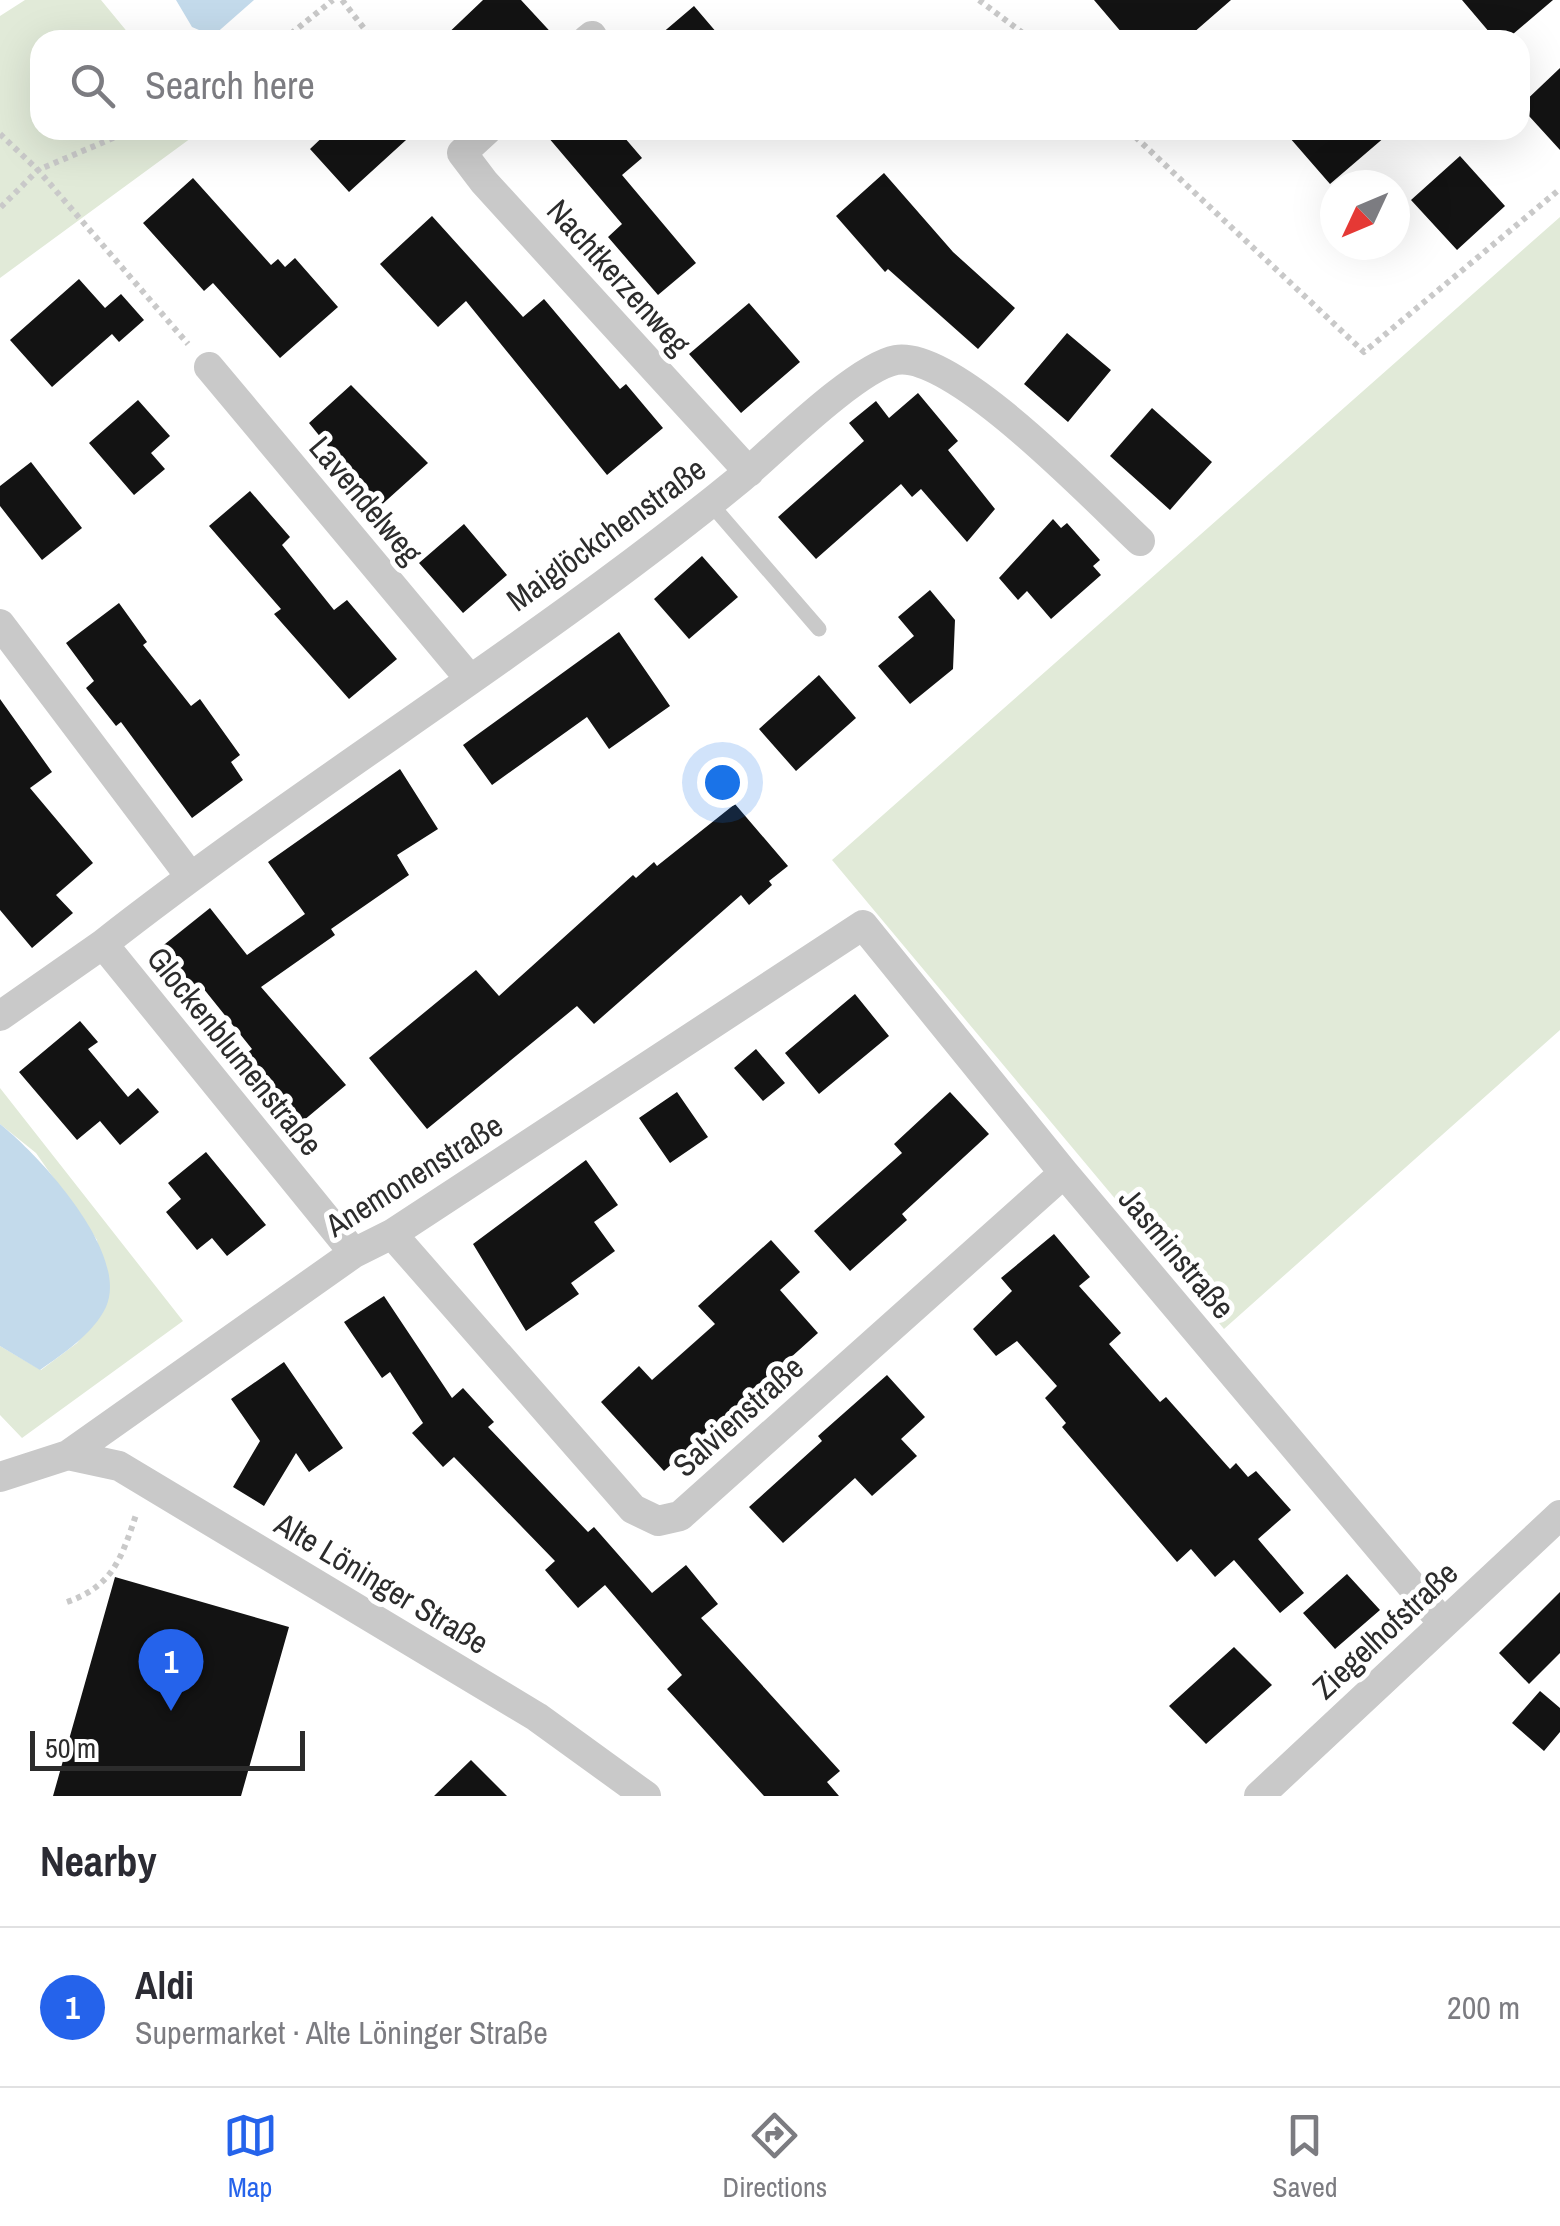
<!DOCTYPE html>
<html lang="en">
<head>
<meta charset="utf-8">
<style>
	:root { --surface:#fff; --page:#f2f2f3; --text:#2b2b33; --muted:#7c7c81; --line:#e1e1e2; --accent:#2563eb }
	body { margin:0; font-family:"Archivo Narrow",sans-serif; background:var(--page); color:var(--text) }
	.compass { position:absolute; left:1320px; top:170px; width:90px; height:90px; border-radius:50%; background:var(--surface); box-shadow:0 10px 40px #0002; rotate:226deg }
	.scale { position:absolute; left:30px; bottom:25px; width:275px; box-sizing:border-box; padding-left:10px; border:5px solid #2c2c2c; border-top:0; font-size:28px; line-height:35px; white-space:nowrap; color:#2c2c2c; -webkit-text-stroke:8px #fff; paint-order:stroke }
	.you { position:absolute; left:722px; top:782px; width:35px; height:35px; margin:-25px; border:8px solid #fff; border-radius:50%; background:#1a73e8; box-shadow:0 0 0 15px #1a73e833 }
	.badge { display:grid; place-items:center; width:65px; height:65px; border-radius:50%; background:var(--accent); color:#fff; font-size:32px; font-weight:700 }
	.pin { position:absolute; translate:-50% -82px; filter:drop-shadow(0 2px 5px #0008) }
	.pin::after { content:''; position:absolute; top:52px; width:35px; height:30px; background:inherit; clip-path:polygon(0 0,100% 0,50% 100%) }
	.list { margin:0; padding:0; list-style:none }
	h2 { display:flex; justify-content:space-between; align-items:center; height:130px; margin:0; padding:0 40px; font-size:42px }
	h2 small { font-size:32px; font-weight:400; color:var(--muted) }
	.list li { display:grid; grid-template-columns:65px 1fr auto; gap:30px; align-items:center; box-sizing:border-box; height:160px; padding:0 40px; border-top:2px solid var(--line) }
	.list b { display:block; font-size:38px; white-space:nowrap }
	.list p { margin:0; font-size:32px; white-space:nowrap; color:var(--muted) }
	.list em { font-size:32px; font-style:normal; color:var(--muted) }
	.icon { flex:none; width:55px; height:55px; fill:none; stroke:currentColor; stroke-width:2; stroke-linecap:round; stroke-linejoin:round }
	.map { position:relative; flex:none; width:1560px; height:1796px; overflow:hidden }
	.search { position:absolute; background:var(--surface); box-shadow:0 10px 40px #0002; left:30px; right:30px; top:30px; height:110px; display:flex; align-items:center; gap:25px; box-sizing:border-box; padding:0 35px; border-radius:30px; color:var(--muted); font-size:38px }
	.sheet { height:290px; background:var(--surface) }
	nav { display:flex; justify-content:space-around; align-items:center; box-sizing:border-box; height:140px; border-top:2px solid var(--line); background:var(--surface); font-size:28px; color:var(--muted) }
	nav a { display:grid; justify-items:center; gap:5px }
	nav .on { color:var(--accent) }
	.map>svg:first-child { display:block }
</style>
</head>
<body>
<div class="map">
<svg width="1560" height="1796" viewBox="0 0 1560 1796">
	<rect width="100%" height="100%" fill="#fff"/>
	<!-- green -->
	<path fill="#e1ead8" d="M25,0H101L134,40H40V130H202L0,278V16Z
		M1560,217V1030L1224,1329L832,860Z
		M0,1088L183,1321L22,1438L0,1415V1346L41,1370L77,1343L105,1308L97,1240L36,1153L0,1124Z"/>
	<!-- water -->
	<path fill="#c3daeb" d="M176,0H254L213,36L192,27Z
		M0,1124C39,1155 130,1253 106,1307C93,1334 64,1353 40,1370L0,1346Z"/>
	<!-- building -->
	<path fill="#131313" d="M483,0H521L558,40H441Z
		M1094,0H1231L1185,40H1128Z
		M1462,0H1553L1506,40H1496Z
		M694,6L723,40H654Z
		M1560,68V150L1520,106Z
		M330,130H417L349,192L310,149Z
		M542,130H618L642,158L622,175L696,263L658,295L608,237L622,224Z
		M1283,130H1393L1330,184Z
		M1460,156L1505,206L1457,250L1411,200Z
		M884,173L953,252L1015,308L978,349L888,269L885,272L836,216Z
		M193,178L271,265L278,259L285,267L295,258L338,307L280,358L213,283L204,291L143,223Z
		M432,216L523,317L544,299L620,389L626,384L663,428L607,475L466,301L438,327L380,264Z
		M79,279L105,308L121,294L144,320L119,342L112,334L52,387L10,340Z
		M749,303L800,362L741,413L689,354Z
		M1067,333L1111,370L1068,422L1024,384Z
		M351,385L428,463L378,508L309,423Z
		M918,393L958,441L948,450L995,509L967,542L921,489L912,497L901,484L816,559L778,517L864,441L849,423L876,401L889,418Z
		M138,400L170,436L151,453L165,469L134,495L89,443Z
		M1152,408L1212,462L1170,510L1110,456Z
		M31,462L82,528L42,560L0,506V486Z
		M250,491L290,537L282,545L334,610L347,600L397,659L349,699L274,614L281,609L209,526Z
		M1053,519L1061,528L1067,523L1100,560L1093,566L1101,575L1051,619L1027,591L1018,600L999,578Z
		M464,524L507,575L463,613L419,563Z
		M702,556L738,597L689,639L654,599Z
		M930,590L955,620L953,669L910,704L878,666L914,636L898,617Z
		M119,603L147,642L143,645L191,706L200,699L240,755L231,762L243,780L192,818L121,722L116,726L86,688L94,681L66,643Z
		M619,632L670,706L609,749L587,717L492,785L463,745Z
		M819,675L856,718L796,771L759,729Z
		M0,699L52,772L30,788L93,863L56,895L73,913L32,948L0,910Z
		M400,769L438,829L397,855L409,875L331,929L335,935L261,987L346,1085L297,1126L240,1059L252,1049L203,988L191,998L155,952L210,908L247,955L305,914L268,862Z
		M735,804L788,866L769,881L772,885L749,905L741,895L594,1024L577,1006L427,1129L369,1058L476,970L499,996L633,875L636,878L654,862L657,866Z
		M855,994L889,1036L819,1094L785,1053Z
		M80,1021L98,1042L88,1049L128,1097L138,1088L159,1112L120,1145L100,1121L77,1140L19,1072Z
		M756,1049L785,1083L763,1101L734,1068Z
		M677,1092L708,1137L670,1163L639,1118Z
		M950,1092L989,1134L902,1214L907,1220L850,1271L814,1231L902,1153L894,1144Z
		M206,1152L266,1225L227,1256L212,1238L197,1250L166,1212L181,1199L168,1183Z
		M586,1160L618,1205L594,1222L615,1251L571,1283L579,1294L526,1331L473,1244Z
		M1054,1234L1090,1277L1079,1286L1121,1333L1109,1344L1160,1402L1166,1397L1230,1469L1236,1463L1248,1477L1256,1471L1291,1510L1258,1539L1304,1593L1280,1613L1234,1560L1215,1577L1191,1549L1177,1562L1062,1427L1066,1423L1045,1398L1057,1386L1017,1341L996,1356L973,1329L1012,1291L1001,1278Z
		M771,1240L800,1272L780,1290L818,1333L664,1471L601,1402L639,1366L652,1380L715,1324L698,1306Z
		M384,1296L452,1398L463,1388L494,1422L488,1427L588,1532L594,1527L652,1593L686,1565L718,1604L701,1618L840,1771L827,1782L839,1796H764L667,1689L682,1675L605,1585L578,1608L545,1570L555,1561L454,1457L443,1467L412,1433L423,1423L390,1372L382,1378L344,1322Z
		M284,1362L343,1448L309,1472L296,1453L264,1506L233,1487L260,1441L231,1399Z
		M887,1375L925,1417L901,1439L917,1456L872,1496L855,1478L783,1543L749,1507L822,1441L818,1436Z
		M1347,1574L1380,1610L1335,1649L1303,1613Z
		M115,1577L289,1627L241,1796H53Z
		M1560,1592V1653L1529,1684L1499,1653Z
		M1234,1647L1272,1685L1206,1744L1169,1706Z
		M1540,1691L1560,1708V1732L1544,1751L1512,1723Z
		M471,1760L507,1796H434Z"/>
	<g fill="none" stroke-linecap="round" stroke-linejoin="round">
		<!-- path -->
		<path stroke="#c9c9c9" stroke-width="6" stroke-dasharray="5 5" stroke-linecap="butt" d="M342,0L373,40
			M979,0L1032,40
			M283,40L333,0
			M132,130L38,170L188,344
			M1128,130L1364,352L1560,189
			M0,134L38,170L0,208
			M67,1602C114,1586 122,1556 137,1512"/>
		<!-- service -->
		<path stroke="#c9c9c9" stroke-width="15" d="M710,503L819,629"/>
		<!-- minor -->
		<path stroke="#c9c9c9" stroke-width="30" d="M587,40L592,36
			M487,130L462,153L484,182L749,472
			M209,367L469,678
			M0,624L190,876
			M103,944C310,782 537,645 740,479C773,451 857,367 896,360C954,350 1095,499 1140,541
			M0,1016L103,944L354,1253
			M392,1234L633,1509L658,1521L680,1516L1064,1173
			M68,1455L119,1466L537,1717L646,1796
			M0,1477L68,1455L354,1253L392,1234L863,925L1064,1173L1443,1623
			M1259,1796L1560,1515"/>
	</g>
	<g text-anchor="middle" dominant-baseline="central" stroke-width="10" stroke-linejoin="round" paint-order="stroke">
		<!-- street labels -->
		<g font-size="32" fill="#2c2c2c" stroke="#fff">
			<text transform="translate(619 277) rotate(48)">Nachtkerzenweg</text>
			<text transform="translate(366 500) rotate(50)">Lavendelweg</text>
			<text transform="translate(606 534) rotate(-36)">Maiglöckchenstraße</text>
			<text transform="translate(235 1051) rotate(51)">Glockenblumenstraße</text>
			<text transform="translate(414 1175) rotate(-32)">Anemonenstraße</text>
			<text transform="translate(1177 1253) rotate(50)">Jasminstraße</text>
			<text transform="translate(738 1416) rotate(-42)">Salvienstraße</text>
			<text transform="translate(382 1583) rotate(31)">Alte Löninger Straße</text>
			<text transform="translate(1385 1630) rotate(-43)">Ziegelhofstraße</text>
		</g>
	</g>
</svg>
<svg class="compass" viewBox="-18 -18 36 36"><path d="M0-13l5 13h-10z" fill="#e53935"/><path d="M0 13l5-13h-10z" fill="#7c7c81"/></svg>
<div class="scale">50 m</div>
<div class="you"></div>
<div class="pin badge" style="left:171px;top:1711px">1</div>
<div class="search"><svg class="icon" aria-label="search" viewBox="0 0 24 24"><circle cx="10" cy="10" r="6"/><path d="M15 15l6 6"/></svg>Search here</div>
</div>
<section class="sheet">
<h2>Nearby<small></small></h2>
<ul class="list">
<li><span class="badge">1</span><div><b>Aldi</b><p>Supermarket · Alte Löninger Straße</p></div><em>200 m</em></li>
</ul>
</section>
<nav>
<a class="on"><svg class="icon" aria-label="map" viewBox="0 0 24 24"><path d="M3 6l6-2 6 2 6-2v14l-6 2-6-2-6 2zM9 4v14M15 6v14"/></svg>Map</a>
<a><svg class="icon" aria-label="directions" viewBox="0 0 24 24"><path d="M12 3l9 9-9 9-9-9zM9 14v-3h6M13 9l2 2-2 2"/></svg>Directions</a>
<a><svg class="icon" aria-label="saved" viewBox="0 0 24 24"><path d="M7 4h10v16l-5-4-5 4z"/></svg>Saved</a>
</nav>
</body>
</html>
